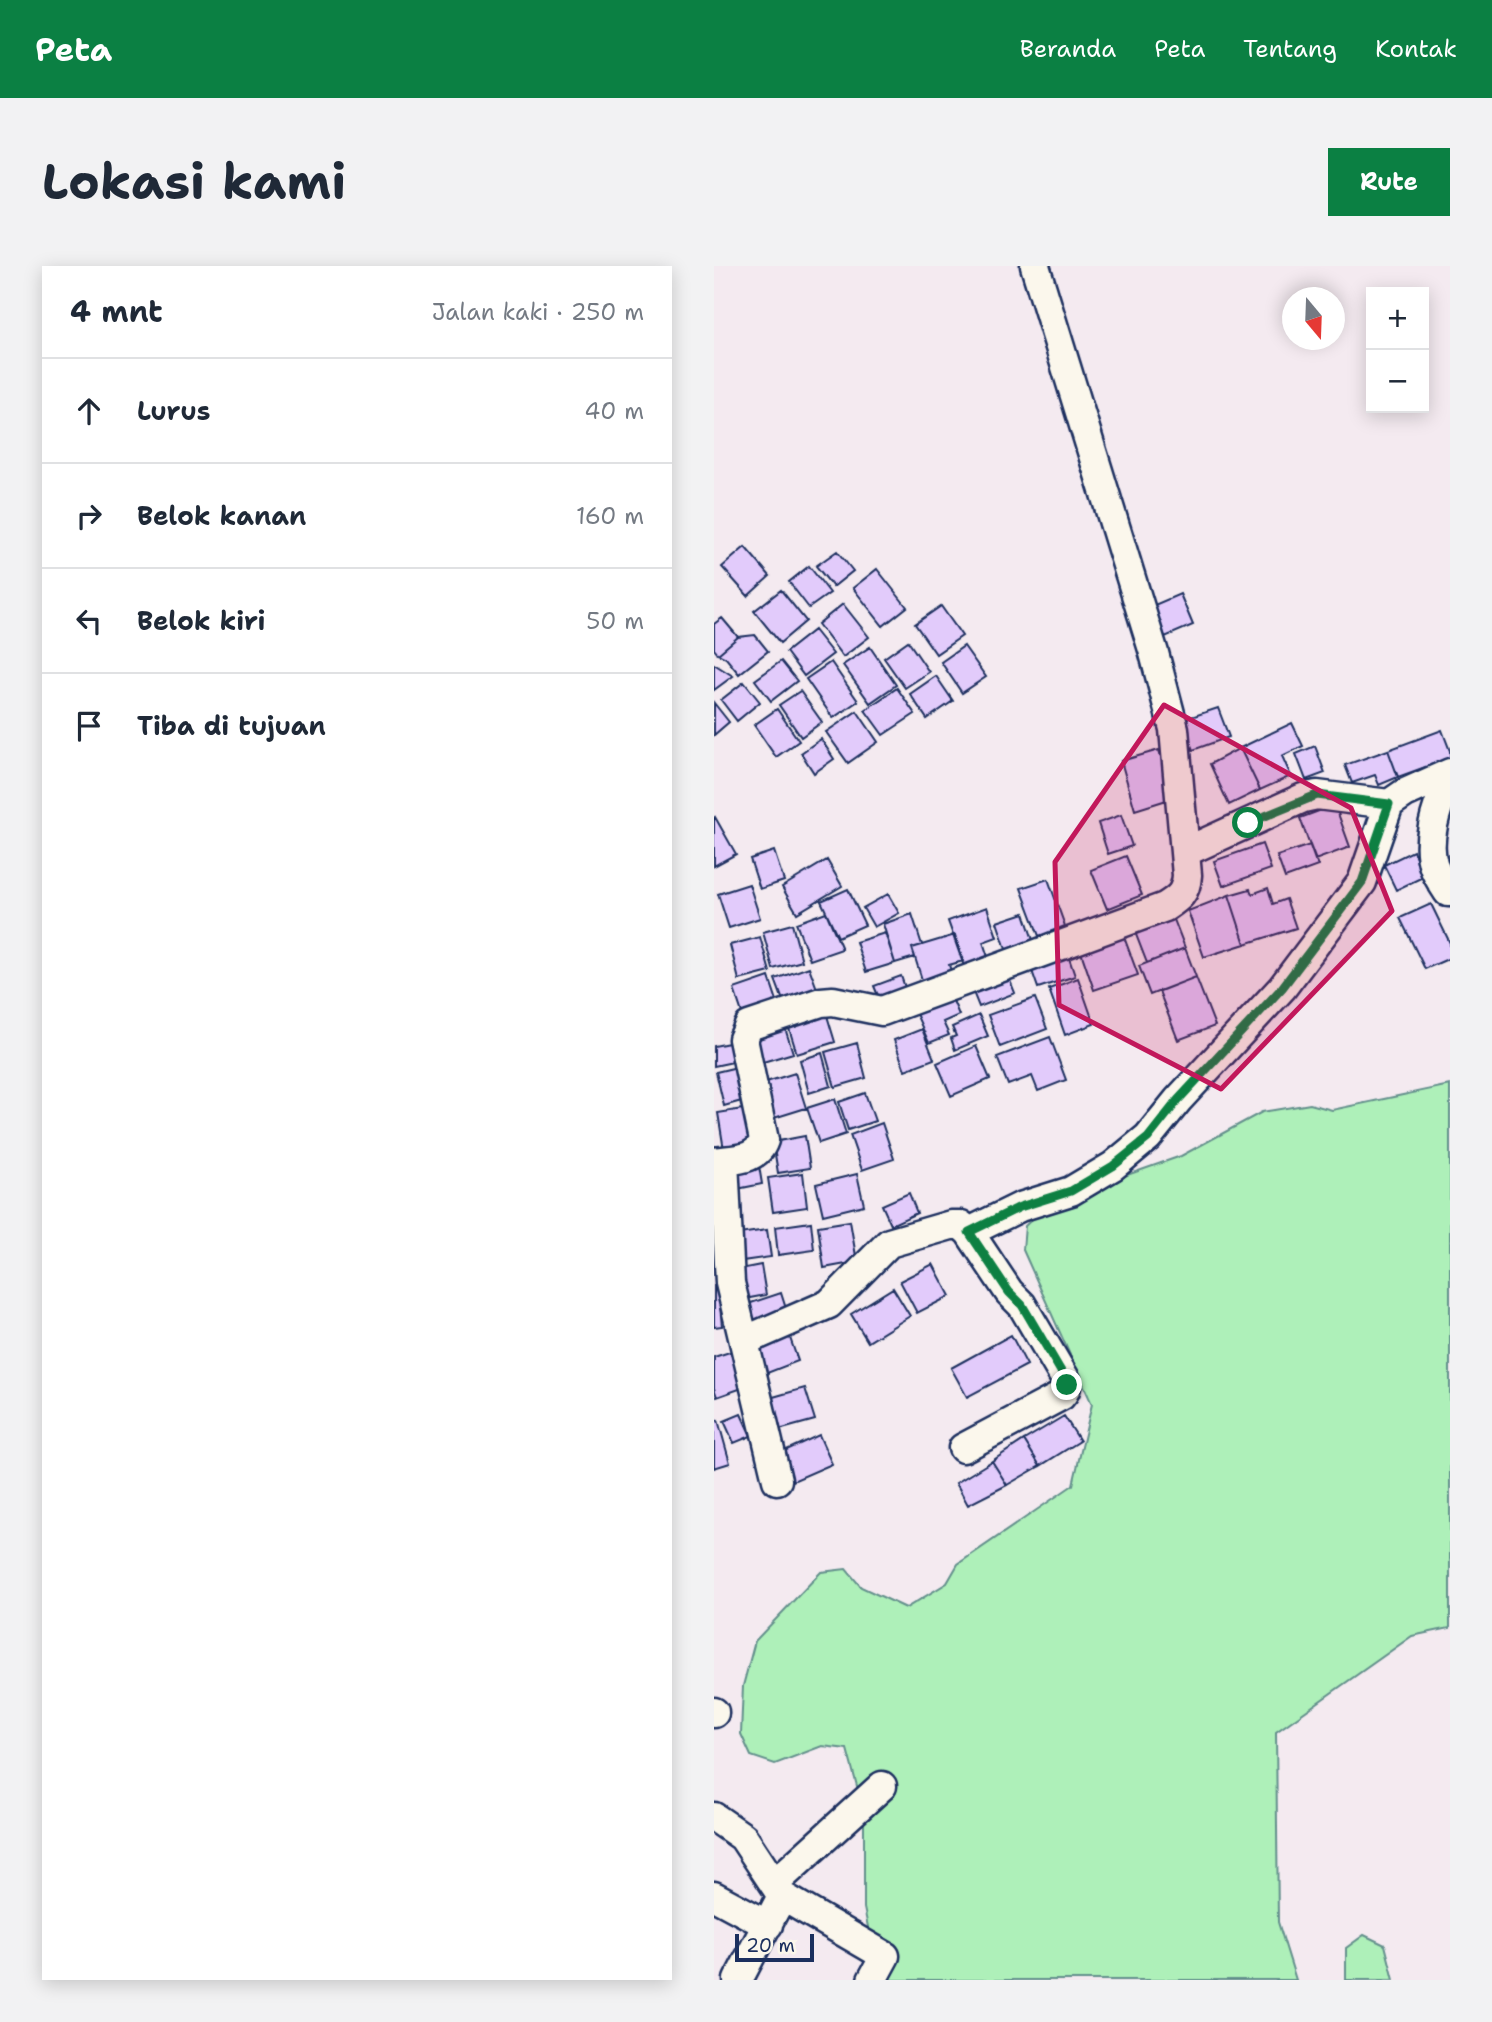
<!DOCTYPE html>
<html lang="id">
<head>
<meta charset="utf-8">
<style>
	:root { --surface:#fff; --page:#f2f2f3; --text:#1f2937; --muted:#747a83; --line:#e0e1e3; --accent:#0b8043 }
	body { margin:0; font-family:"Shantell Sans",sans-serif; background:var(--page); color:var(--text) }
	.controls { position:absolute; right:21px; top:21px; display:grid; overflow:hidden; border-radius:0px; box-shadow:0 4px 18px #0003 }
	.controls button { width:63px; height:63px; display:grid; place-items:center; padding:0; border:0; border-bottom:2px solid var(--line); background:var(--surface); color:var(--text); font:35px sans-serif }
	.compass { position:absolute; left:568px; top:21px; width:63px; height:63px; border-radius:50%; background:var(--surface); box-shadow:0 4px 18px #0003; rotate:161deg }
	.scale { position:absolute; left:21px; bottom:18px; width:79px; box-sizing:border-box; padding-left:7px; border:4px solid #1b2f5e; border-top:0; font-size:19px; line-height:24px; white-space:nowrap; color:#1b2f5e; -webkit-text-stroke:5px #fbf7ec; paint-order:stroke }
	.stop { position:absolute; width:21px; height:21px; margin:-16px; border:5px solid #0b8043; border-radius:50%; background:#fff }
	.stop.end { background:#0b8043; border-color:#fff; box-shadow:0 2px 7px #0008 }
	.list { margin:0; padding:0; list-style:none }
	h2 { display:flex; justify-content:space-between; align-items:center; height:91px; margin:0; padding:0 28px; font-size:30px }
	h2 small { font-size:23px; font-weight:400; color:var(--muted) }
	.list li { display:grid; grid-template-columns:46px 1fr auto; gap:21px; align-items:center; box-sizing:border-box; height:105px; padding:0 28px; border-top:2px solid var(--line) }
	.list b { display:block; font-size:26px; white-space:nowrap }
	.list em { font-size:23px; font-style:normal; color:var(--muted) }
	.icon { flex:none; width:38px; height:38px; fill:none; stroke:currentColor; stroke-width:2; stroke-linecap:round; stroke-linejoin:round }
	.map { position:relative; flex:none; width:736px; height:1714px; overflow:hidden; border-radius:0px }
	header { display:flex; align-items:center; gap:42px; box-sizing:border-box; height:98px; padding:0 35px; background:var(--accent); color:#fff }
	header strong { font-size:33px }
	nav { display:flex; gap:38px; margin-inline-start:auto; font-size:24px }
	.intro { display:flex; align-items:center; justify-content:space-between; box-sizing:border-box; height:168px; padding:0 42px }
	h1 { margin:0; font-size:49px }
	.button { padding:18px 32px; border-radius:0px; background:var(--accent); color:#fff; font-size:24px; font-weight:700 }
	main { display:flex; gap:42px; padding:0 42px }
	aside { flex:1; background:var(--surface); border-radius:0px; box-shadow:0 4px 18px #0003 }
	.map>svg:first-child { display:block }
</style>
</head>
<body>
<header>
<strong>Peta</strong>
<nav><a>Beranda</a><a>Peta</a><a>Tentang</a><a>Kontak</a></nav>
</header>
<div class="intro"><h1>Lokasi kami</h1><a class="button">Rute</a></div>
<main>
<aside>
<h2>4 mnt<small>Jalan kaki · 250 m</small></h2>
<ul class="list">
<li><svg class="icon" aria-label="ahead" viewBox="0 0 24 24"><path d="M12 20V5M6 11l6-6 6 6"/></svg><div><b>Lurus</b></div><em>40 m</em></li>
<li><svg class="icon" aria-label="right" viewBox="0 0 24 24"><path d="M7 20v-9h11M14 6l5 5-5 5"/></svg><div><b>Belok kanan</b></div><em>160 m</em></li>
<li><svg class="icon" aria-label="left" viewBox="0 0 24 24"><path d="M17 20v-9H6M10 6l-5 5 5 5"/></svg><div><b>Belok kiri</b></div><em>50 m</em></li>
<li><svg class="icon" aria-label="arrive" viewBox="0 0 24 24"><path d="M6 21V4h12l-3 4 3 4H6"/></svg><div><b>Tiba di tujuan</b></div></li>
</ul>
</aside>
<div class="map">
<svg width="736" height="1714" viewBox="0 0 736 1714">
	<rect width="100%" height="100%" fill="#f4eaf0"/>
	<filter id="ink" filterUnits="userSpaceOnUse"><feTurbulence type="fractalNoise" baseFrequency=".0143" numOctaves="2"/><feDisplacementMap in="SourceGraphic" scale="14" xChannelSelector="R" yChannelSelector="G"/><feConvolveMatrix kernelMatrix="1 2 1 2 8 2 1 2 1" color-interpolation-filters="sRGB"/></filter>
	<g filter="url(#ink)">
		<!-- green -->
		<path fill="#aef0b9" stroke="#64908c" stroke-width="2" d="M736,819V1362L698,1370L562,1466L564,1656L582,1714H165L150,1642V1546L133,1483L108,1480L61,1498L37,1490L27,1468L29,1420L41,1375L107,1306L132,1303L147,1321L192,1342L233,1317L244,1298L359,1219L378,1138L309,984L311,960L336,936L467,890L548,846L596,838L618,844Z
			M650,1669L671,1679L680,1714H632V1682Z"/>
		<!-- building -->
		<path fill="#e2cbfb" stroke="#1b2f5e" stroke-width="2" d="M31,281L56,310L34,330L8,301Z
			M123,285L139,305L119,321L102,300Z
			M95,300L116,327L95,342L75,316Z
			M163,303L193,341L169,360L139,322Z
			M67,324L92,355L66,377L40,345Z
			M466,328L479,359L451,371L438,340Z
			M129,338L155,371L129,391L104,358Z
			M227,340L248,370L222,388L201,358Z
			M8,352L24,371L4,388L0,383V358Z
			M100,364L119,388L90,410L72,386Z
			M41,369L54,385L25,408L12,392L4,388L24,371Z
			M194,375L215,406L191,422L170,392Z
			M250,380L272,411L248,427L227,396Z
			M156,381L182,419L156,437L129,399Z
			M67,395L83,415L57,435L41,414Z
			M117,396L144,435L119,452L92,413Z
			M0,398L19,410L0,424Z
			M222,410L239,435L213,453L196,428Z
			M30,416L46,436L23,455L7,434Z
			M183,422L201,448L169,469L151,444Z
			M86,425L108,456L87,471L65,439Z
			M0,437L15,456L0,469Z
			M504,442L515,471L479,484L468,454Z
			M63,443L85,475L62,491L40,459Z
			M143,445L164,476L134,497L112,466Z
			M578,457L589,480L568,490L577,510L546,524L526,482Z
			M728,464L736,485V492L684,511L674,484Z
			M107,473L120,493L100,507L87,487Z
			M601,480L611,507L592,514L582,488Z
			M526,482L546,524L515,539L496,498Z
			M445,484L459,532L421,544L407,495Z
			M674,484L684,511L665,519L661,509L638,517L631,499Z
			M621,539L636,581L601,594L586,552Z
			M407,549L418,580L394,588L384,557Z
			M1,551L22,588L0,600V552Z
			M548,578L557,603L509,620L500,595Z
			M596,579L604,600L571,612L563,590Z
			M60,585L70,615L46,623L36,593Z
			M699,585L711,610L682,624L670,599Z
			M412,590L428,629L393,643L377,604Z
			M113,594L128,620L83,647L68,621Z
			M334,613L351,660L325,670L307,622Z
			M35,618L46,652L15,662L4,628Z
			M554,622L559,638L572,633L582,662L531,678L515,629L536,623L538,628Z
			M134,623L151,659L124,671L107,635Z
			M174,628L185,647L160,661L149,642Z
			M515,629L531,678L490,691L474,645Z
			M717,638L736,677V692L711,703L686,652Z
			M273,641L283,671L269,676L275,694L251,703L234,655Z
			M112,646L128,683L96,694L82,657Z
			M310,647L321,680L294,689L283,656Z
			M198,648L208,679L198,682L201,691L181,697L169,658Z
			M459,651L471,682L433,697L421,666Z
			M78,658L88,695L59,703L49,666Z
			M171,667L181,697L152,706L142,676Z
			M241,669L249,695L235,699L238,708L209,717L198,682Z
			M46,671L56,706L25,714L16,679Z
			M410,671L424,709L380,724L367,686Z
			M471,682L482,711L436,729L425,700Z
			M353,686L361,710L324,722L316,699Z
			M95,701L106,731L72,743L61,713Z
			M293,707L301,727L265,741L257,721Z
			M187,710L194,730L168,739L160,720Z
			M55,711L65,741L30,753L20,723Z
			M482,711L501,760L464,774L445,725Z
			M364,712L380,758L351,769L335,723Z
			M235,725L245,749L229,756L235,769L215,777L199,741Z
			M321,732L333,763L286,781L274,749Z
			M111,743L121,776L83,788L73,756Z
			M265,749L274,770L241,784L237,772L242,770L238,761Z
			M69,756L79,787L49,796L39,765Z
			M208,763L220,793L191,804L180,774Z
			M336,771L352,814L324,825L318,810L294,819L283,791Z
			M15,777L19,796L0,800V780Z
			M143,777L152,812L121,821L111,786Z
			M262,780L276,813L237,830L223,797Z
			M108,787L117,820L95,827L86,794Z
			M23,801L31,834L10,840L2,806Z
			M81,807L92,842L60,852L49,817Z
			M151,827L161,855L134,864L125,836Z
			M121,833L132,868L105,877L93,842Z
			M35,842L42,884L11,890L4,847Z
			M168,857L180,893L148,904L136,869Z
			M91,870L96,902L64,907L59,876Z
			M44,894L48,918L18,924L13,899Z
			M89,907L93,941L59,946L54,912Z
			M143,908L150,939L109,949L102,918Z
			M195,927L203,947L177,959L168,939Z
			M136,955L143,996L110,1002L104,960Z
			M97,956L100,984L64,989L61,961Z
			M53,964L57,991L21,996L18,969Z
			M219,998L236,1030L203,1047L186,1015Z
			M47,999L52,1029L25,1034L21,1004Z
			M0,1020H4L8,1060L0,1061Z
			M179,1022L196,1050L154,1076L137,1048Z
			M67,1027L75,1052L36,1065L28,1040Z
			M75,1069L84,1095L48,1109L38,1082Z
			M297,1069L313,1099L253,1131L237,1102Z
			M22,1084L34,1120L3,1131L0,1122V1091Z
			M91,1122L101,1154L61,1165L52,1133Z
			M27,1148L37,1170L20,1177L10,1155Z
			M350,1150L366,1175L326,1200L310,1174Z
			M4,1154L16,1197L0,1202V1155Z
			M105,1169L118,1198L79,1215L66,1187Z
			M310,1174L326,1200L293,1219L278,1195Z
			M278,1195L293,1219L254,1239L242,1217Z"/>
		<g fill="none" stroke-linecap="round" stroke-linejoin="round">
			<!-- minor casing -->
			<g stroke="#1b2f5e" stroke-width="33">
				<path id="minor" d="M733,519C722,542 711,576 720,601C723,610 729,618 734,626H736
					M471,586L589,532L603,529L675,538L691,527L736,507
					M10,895L16,1017L63,1214
					M0,896C20,893 43,895 50,874L29,773L35,760L107,736L119,735L168,745L451,641C465,632 472,627 473,609L460,463L440,387L321,0
					M255,966L306,941L357,925L399,900L434,871L464,834L568,722L648,616L675,538
					M30,1075L115,1038L175,977L237,959H247L255,966L295,1026L308,1039L352,1114C353,1121 352,1125 347,1130L249,1182
					M0,1447V1446
					M0,1551L29,1571L68,1630L24,1714
					M61,1617L168,1520
					M0,1630L54,1659
					M68,1630L171,1690L158,1714"/>
			</g>
			<!-- minor -->
			<use href="#minor" stroke="#fbf7ec" stroke-width="28"/>
		</g>
	</g>
	<g fill="none" stroke-linecap="round" stroke-linejoin="round" filter="url(#ink)">
		<!-- route -->
		<path stroke="#0b8043" stroke-width="9" d="M353,1119L352,1114L308,1039L295,1026L255,966L306,941L357,925L399,900L434,872L464,834L568,722L648,616L675,538L603,529L534,557"/>
	</g>
	<!-- marked area -->
	<path fill="#c2185b" fill-opacity="0.2" stroke="#c2185b" stroke-width="5" stroke-linejoin="round" d="M450,439L637,542L678,645L507,823L345,739L341,596Z"/>
</svg>
<div class="controls">
<button>+</button>
<button>−</button>
</div>
<svg class="compass" viewBox="-18 -18 36 36"><path d="M0-13l5 13h-10z" fill="#e53935"/><path d="M0 13l5-13h-10z" fill="#747a83"/></svg>
<div class="scale">20 m</div>
<div class="stop" style="left:534px;top:557px"></div>
<div class="stop end" style="left:353px;top:1119px"></div>
</div>
</main>
</body>
</html>
